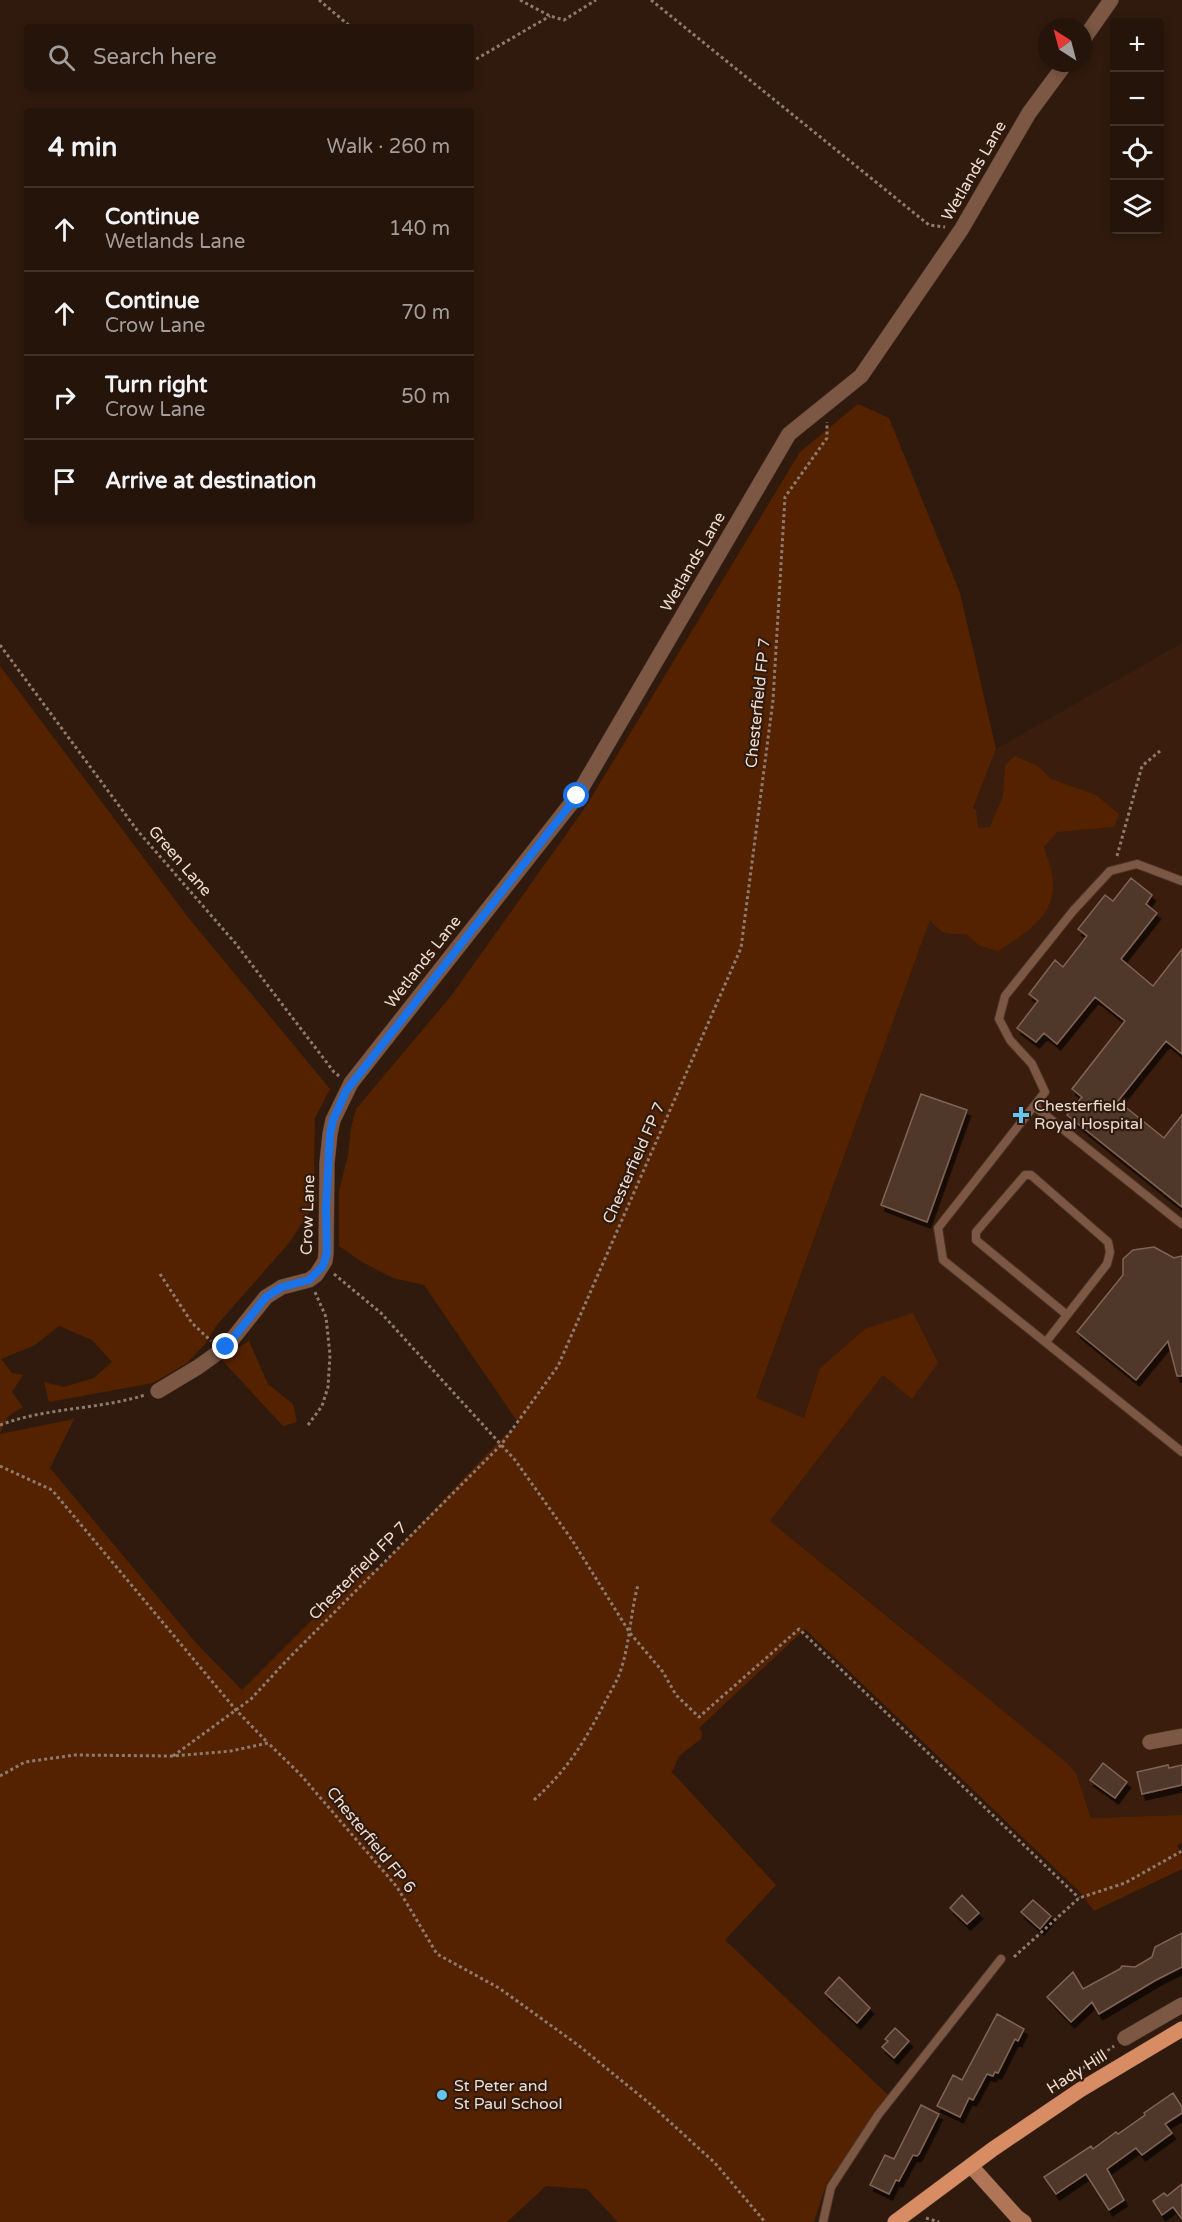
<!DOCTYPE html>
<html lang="en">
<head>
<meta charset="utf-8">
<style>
	:root { --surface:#24140a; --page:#302118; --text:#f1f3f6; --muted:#a39e9c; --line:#41332b }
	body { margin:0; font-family:"Varela Round",sans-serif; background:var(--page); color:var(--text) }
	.controls { position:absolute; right:18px; top:18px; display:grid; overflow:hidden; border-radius:6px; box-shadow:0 3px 9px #0003 }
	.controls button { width:54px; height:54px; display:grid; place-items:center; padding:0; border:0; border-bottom:2px solid var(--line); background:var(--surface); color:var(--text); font:30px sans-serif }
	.compass { position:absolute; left:1038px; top:18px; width:54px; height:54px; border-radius:50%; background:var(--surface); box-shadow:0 3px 9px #0003; rotate:324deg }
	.stop { position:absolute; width:18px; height:18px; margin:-14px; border:4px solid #1a73e8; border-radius:50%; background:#fff }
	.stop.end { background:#1a73e8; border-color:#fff; box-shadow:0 2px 6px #0008 }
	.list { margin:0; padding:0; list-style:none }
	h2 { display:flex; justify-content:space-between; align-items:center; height:78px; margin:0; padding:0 24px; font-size:26px }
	h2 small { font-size:20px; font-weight:400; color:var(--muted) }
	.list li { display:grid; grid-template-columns:39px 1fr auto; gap:18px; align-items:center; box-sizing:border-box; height:84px; padding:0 24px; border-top:2px solid var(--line) }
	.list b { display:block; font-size:22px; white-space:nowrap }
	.list p { margin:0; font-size:20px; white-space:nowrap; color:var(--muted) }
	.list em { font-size:20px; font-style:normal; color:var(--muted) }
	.icon { flex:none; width:33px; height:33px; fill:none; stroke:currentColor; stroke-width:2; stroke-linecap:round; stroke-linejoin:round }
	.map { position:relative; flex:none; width:1182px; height:2222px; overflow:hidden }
	.search { position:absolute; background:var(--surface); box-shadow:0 3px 9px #0003; left:24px; top:24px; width:450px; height:66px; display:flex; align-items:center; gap:15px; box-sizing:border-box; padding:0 21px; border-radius:6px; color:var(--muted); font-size:22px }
	.panel { position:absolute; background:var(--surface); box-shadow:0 3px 9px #0003; left:24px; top:108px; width:450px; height:414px; border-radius:6px }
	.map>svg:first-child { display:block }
</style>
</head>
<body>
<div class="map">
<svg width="1182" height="2222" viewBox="0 0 1182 2222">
	<defs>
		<filter id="shadow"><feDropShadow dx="3.5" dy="6" stdDeviation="0" flood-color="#0009"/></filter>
	</defs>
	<rect width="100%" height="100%" fill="#301a0d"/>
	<!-- built -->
	<path fill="#3a1d0c" d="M1182,643V1815L1091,1818L1076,1773L889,1617L770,1521L883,1375L938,1363L820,1368L804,1418L756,1399L931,917L996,749Z"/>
	<!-- green -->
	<path fill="#520" d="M858,404L889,418L960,593L996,749L973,808L976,810L978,828L990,827L1003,796L1005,765L1015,756L1038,766L1051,779L1096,795L1119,814L1114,827L1057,832L1044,847C1047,858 1053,871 1053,883C1054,918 1024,934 998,951L980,946L966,934C946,934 943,935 930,920L756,1398L804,1418L820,1368L865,1329L913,1313L938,1363L912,1399L883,1375L770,1521L1067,1763L1076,1773L1091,1818L1182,1815V1843L1177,1845L1182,1856V1869L1094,1911L1081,1893L805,1629L699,1728L702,1732L701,1739L679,1756L673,1770L671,1771L776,1885L725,1940L888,2095L826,2185L814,2222H618L587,2189L546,2186L507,2222H0V1434L74,1419L50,1468L196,1643L242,1690L364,1568L376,1571L504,1436L519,1424L424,1285L393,1278L362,1262L339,1246V1191L348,1155L351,1128L356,1109L451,996L585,808L800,452Z
		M0,666L187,916L330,1089L315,1118L314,1164L317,1201L289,1243L216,1326L206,1343L187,1363L153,1383L49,1402L44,1382L64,1387L94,1378L112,1362L92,1340L59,1326L35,1345L1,1359L12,1373L23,1375L12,1392L23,1407L8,1416L0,1433Z
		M249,1341L268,1384L293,1404L297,1422L283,1426L221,1359Z"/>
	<!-- building -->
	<path fill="#50372a" stroke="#806455" stroke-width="1.5" filter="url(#shadow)" d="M1131,878L1152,895L1146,904L1157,913L1121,959L1153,986L1182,949V1054L1166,1041L1118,1101L1164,1138L1182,1115V1207L1067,1115L1082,1097L1072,1089L1125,1021L1095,997L1057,1044L1044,1033L1036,1042L1017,1028L1038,1001L1029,994L1055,960L1063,967L1087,936L1078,929L1105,895L1113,901Z
		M921,1094L967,1110L927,1222L881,1205Z
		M1154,1247L1174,1258L1182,1256V1376H1177L1168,1341L1136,1380L1077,1332L1123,1275V1259L1133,1250Z
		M1103,1763L1127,1782L1115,1798L1090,1780Z
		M1168,1765L1169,1768L1182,1765V1785L1142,1794L1137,1772Z
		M962,1895L979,1913L967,1924L950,1908Z
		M1033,1900L1051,1916L1040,1929L1021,1912Z
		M1182,1933V1967L1156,1980L1099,2014L1092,2002L1071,2022L1047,1997L1073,1972L1083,1989L1120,1969L1122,1966L1135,1967L1142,1963L1152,1957L1155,1947Z
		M839,1977L870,2008L857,2023L825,1993Z
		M997,2014L1024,2029L1018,2041L1015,2039L998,2073L995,2072L993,2076L987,2074L973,2100L969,2098L960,2117L937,2106L953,2075L962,2080Z
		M895,2028L909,2041L894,2058L882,2047L888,2041L885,2039Z
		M1173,2093L1182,2107V2113L1165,2124L1172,2133L1142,2155L1136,2148L1107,2169L1124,2200L1109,2210L1086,2174L1056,2194L1044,2177L1091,2146L1093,2149L1116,2132L1118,2134L1145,2115L1144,2113Z
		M921,2105L939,2114L919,2154L917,2156L913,2155L899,2181L896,2180L889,2194L870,2185L885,2155L894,2159Z
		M1182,2184V2219L1173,2207L1162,2215L1153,2201L1164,2193L1167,2196Z"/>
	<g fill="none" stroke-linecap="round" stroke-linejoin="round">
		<!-- lane casing -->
		<g stroke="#4a3529" stroke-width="10">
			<path id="lane" d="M1182,881L1137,864L1110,871L1073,911L1005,996L999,1019L1010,1040L1032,1064L1045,1092L938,1228L943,1260L1182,1452
				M1034,1106L1182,1224
				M1046,1342L1107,1264L1110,1252L1108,1242L1031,1175H1025L976,1232V1240L1067,1315
				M823,2222L831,2187L878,2115L1001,1959"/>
		</g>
		<!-- street casing -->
		<g stroke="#4a3529" stroke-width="16">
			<path id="street" d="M1083,40L1111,0
				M158,1391L198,1367L226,1347L266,1297L282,1287L309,1280L316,1275L325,1261L326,1253L327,1163L330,1134L333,1120L351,1083L577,796L789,434L861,376L961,230L1029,113L1066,63
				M1150,1742L1182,1736
				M1125,2038L1182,2005"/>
		</g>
		<!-- secondary casing -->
		<g stroke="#4a3529" stroke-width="16">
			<path id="secondary" d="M971,2166L1017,2217L1024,2222"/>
		</g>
		<!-- primary casing -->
		<g stroke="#4a3529" stroke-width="16">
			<path id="primary" d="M895,2222L993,2149L1080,2090L1182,2029"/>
		</g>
		<!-- path -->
		<path stroke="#8e7b70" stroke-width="3" stroke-dasharray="3 3" stroke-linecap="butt" d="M319,0L351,27
			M520,0L550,16L564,20L596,0
			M651,0L929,225L945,227
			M471,62L550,16
			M0,645L137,830L236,944L334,1072L339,1076
			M1117,856L1142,766L1160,751
			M160,1274L192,1323L211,1341
			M334,1274L381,1313L515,1460L572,1540L630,1633L663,1672L676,1695L699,1717L799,1629L1079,1898
			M0,1425C48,1407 97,1410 145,1395
			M308,1425L322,1406L328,1387L330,1355L326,1317L315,1292
			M0,1466L52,1490L236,1710L268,1743
			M173,1756L251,1699L287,1660L501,1445L558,1366L741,948L773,700L785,497L827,438V422
			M0,1776L25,1762L75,1755L173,1756L231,1751L268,1743L300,1774L397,1887L437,1954L499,1988L578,2045L649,2103L715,2163L765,2222
			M534,1800C567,1770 584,1743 604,1704C609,1694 615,1685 619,1675C630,1646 630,1614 638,1585
			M1014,1957L1079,1898L1125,1883L1182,1851
			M1083,2068L1114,2046
			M926,2218L939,2222"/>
		<!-- lane -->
		<use href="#lane" stroke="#7b5744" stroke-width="8"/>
		<!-- street -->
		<use href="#street" stroke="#7b5744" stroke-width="15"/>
		<!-- secondary -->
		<use href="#secondary" stroke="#af7556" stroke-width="15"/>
		<!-- primary -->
		<use href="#primary" stroke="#d78c63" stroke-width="15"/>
	</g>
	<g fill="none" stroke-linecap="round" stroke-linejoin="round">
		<!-- route -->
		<path stroke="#1a73e8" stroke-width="8" d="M226,1347L266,1297L282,1287L309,1280L323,1266L327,1253L326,1209L330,1134L333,1120L346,1091L577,796"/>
	</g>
	<!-- markers -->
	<g fill="#65c5ee" stroke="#301a0d" stroke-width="2">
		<path d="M1018 1106h6v6h6v6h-6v6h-6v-6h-6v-6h6z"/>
		<circle cx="442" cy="2095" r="6"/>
	</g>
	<g text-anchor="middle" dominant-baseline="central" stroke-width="4.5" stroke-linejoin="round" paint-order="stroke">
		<!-- street labels -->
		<g font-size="16" fill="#edddd4" stroke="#301a0d">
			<text transform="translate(974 171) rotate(-60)">Wetlands Lane</text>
			<text transform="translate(693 562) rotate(-60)">Wetlands Lane</text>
			<text transform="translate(758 703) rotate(-84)">Chesterfield FP 7</text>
			<text transform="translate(180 861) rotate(49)">Green Lane</text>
			<text transform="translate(423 962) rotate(-52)">Wetlands Lane</text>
			<text transform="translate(634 1163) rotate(-66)">Chesterfield FP 7</text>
			<text transform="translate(308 1215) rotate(-88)">Crow Lane</text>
			<text transform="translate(358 1571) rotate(-45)">Chesterfield FP 7</text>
			<text transform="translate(371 1840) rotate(51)">Chesterfield FP 6</text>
			<text transform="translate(1077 2072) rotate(-32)">Hady Hill</text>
		</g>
		<!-- poi labels -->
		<g font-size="16" fill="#edddd4" stroke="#301a0d" text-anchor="start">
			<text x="1034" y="1106">Chesterfield<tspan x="1034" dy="18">Royal Hospital</tspan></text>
			<text x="454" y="2086">St Peter and<tspan x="454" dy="18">St Paul School</tspan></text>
		</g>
	</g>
</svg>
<div class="controls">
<button>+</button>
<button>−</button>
<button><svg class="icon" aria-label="locate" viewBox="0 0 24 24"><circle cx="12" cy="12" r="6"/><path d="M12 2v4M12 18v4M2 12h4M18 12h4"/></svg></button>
<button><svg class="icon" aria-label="layers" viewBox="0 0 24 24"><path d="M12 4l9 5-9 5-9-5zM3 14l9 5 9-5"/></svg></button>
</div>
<svg class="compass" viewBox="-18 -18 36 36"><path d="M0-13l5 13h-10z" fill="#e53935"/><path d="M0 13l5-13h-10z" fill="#a39e9c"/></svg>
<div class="stop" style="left:577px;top:796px"></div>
<div class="stop end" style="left:226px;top:1347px"></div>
<div class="search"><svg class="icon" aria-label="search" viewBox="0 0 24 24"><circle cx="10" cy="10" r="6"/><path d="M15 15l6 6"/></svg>Search here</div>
<section class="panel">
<h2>4 min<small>Walk · 260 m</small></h2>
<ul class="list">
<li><svg class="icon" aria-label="ahead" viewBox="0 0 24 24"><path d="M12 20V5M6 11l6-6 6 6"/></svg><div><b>Continue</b><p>Wetlands Lane</p></div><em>140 m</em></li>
<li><svg class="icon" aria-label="ahead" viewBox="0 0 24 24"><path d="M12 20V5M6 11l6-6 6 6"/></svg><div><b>Continue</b><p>Crow Lane</p></div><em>70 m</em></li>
<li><svg class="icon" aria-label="right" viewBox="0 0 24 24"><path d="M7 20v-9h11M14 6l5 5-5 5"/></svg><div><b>Turn right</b><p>Crow Lane</p></div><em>50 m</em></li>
<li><svg class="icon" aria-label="arrive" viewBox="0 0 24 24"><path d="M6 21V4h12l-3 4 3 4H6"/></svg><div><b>Arrive at destination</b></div></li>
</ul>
</section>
</div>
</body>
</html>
